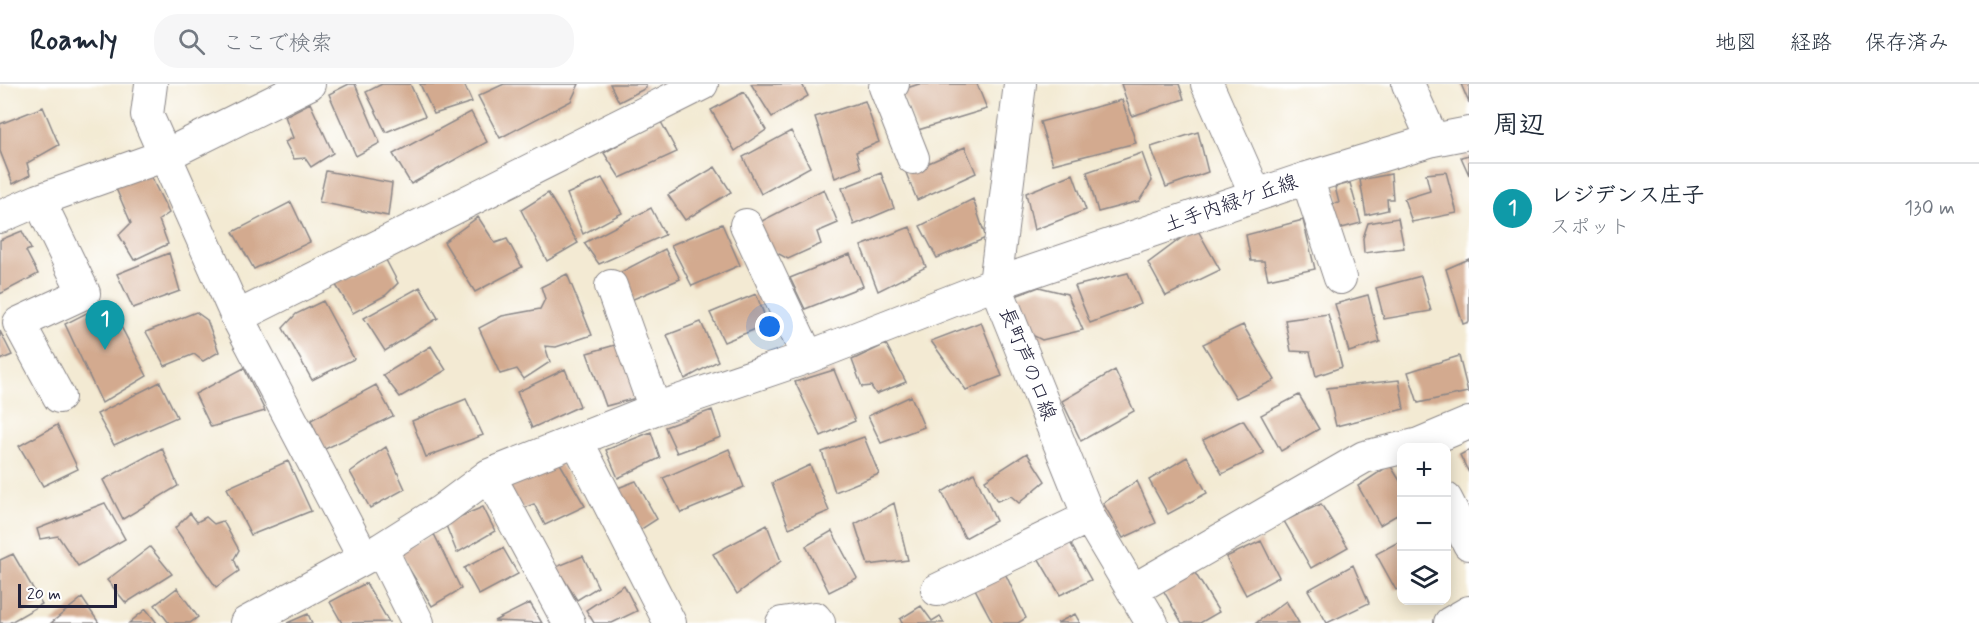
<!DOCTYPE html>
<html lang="ja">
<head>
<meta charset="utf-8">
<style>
	:root { --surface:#fff; --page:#f6f6f7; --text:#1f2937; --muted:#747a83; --line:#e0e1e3; --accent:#db2777 }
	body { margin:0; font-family:Mynerve,"Klee One",sans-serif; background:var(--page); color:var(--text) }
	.controls { position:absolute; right:18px; bottom:18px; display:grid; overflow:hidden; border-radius:12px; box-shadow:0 3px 15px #0003 }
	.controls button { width:54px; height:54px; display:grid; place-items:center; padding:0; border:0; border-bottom:2px solid var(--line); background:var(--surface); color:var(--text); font:30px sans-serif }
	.scale { position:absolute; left:18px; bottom:15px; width:99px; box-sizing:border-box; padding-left:6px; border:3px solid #22223b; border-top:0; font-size:16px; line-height:21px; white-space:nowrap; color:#22223b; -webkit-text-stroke:4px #fff; paint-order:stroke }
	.you { position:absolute; left:770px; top:243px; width:21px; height:21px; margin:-15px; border:4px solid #fff; border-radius:50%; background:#1a73e8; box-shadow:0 0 0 9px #1a73e833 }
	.badge { display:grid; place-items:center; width:39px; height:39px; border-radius:50%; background:var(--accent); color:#fff; font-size:20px; font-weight:700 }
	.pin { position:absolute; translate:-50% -50px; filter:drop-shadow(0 2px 3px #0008) }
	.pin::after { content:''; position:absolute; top:32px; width:21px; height:18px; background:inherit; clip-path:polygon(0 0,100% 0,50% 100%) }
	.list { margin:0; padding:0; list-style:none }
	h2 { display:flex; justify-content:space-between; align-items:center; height:78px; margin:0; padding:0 24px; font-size:26px }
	h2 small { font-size:20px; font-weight:400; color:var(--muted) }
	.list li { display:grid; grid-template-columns:39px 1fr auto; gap:18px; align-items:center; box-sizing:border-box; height:90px; padding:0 24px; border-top:2px solid var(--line) }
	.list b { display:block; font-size:22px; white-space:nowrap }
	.list p { margin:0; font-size:20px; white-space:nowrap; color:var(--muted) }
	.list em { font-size:20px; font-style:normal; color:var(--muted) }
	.icon { flex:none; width:33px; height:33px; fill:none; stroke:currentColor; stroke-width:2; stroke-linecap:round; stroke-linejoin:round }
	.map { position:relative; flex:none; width:1469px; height:539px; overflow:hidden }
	header { display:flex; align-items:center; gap:36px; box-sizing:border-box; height:84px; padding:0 30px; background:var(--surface); border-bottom:2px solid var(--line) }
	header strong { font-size:28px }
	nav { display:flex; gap:33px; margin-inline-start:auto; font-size:21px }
	.search { width:420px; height:54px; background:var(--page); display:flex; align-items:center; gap:15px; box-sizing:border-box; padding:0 21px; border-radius:24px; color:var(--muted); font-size:22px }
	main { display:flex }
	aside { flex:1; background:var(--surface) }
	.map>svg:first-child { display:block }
</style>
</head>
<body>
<header>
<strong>Roamly</strong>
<div class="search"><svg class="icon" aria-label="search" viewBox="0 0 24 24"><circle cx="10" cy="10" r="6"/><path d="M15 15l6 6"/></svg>ここで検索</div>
<nav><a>地図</a><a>経路</a><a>保存済み</a></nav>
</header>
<main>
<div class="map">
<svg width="1469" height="539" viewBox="0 0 1469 539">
	<rect width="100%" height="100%" fill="#fff"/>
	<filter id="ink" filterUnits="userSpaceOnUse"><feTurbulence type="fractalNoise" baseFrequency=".0167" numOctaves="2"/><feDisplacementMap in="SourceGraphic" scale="12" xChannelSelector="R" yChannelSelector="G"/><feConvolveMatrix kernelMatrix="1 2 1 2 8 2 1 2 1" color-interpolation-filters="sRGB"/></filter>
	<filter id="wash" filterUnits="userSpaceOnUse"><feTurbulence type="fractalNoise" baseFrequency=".008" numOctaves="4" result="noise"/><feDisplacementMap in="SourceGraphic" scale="24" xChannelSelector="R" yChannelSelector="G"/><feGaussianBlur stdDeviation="1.35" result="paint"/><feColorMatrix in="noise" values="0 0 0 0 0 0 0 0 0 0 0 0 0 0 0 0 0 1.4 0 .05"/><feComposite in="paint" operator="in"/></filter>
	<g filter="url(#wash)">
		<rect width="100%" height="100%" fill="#f3ead3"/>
		<g id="blocks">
			<!-- building -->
			<path fill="#d3aa8f" d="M349,0H355L380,59L356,72L329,10Z
				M382,0H410L425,32L386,48L366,8Z
				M420,0H464L472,18L434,30Z
				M504,0H579L571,17L500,54L478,12Z
				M610,0H646V4L619,18Z
				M751,0H802L808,12L772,33Z
				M919,0H977L987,25L918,46L901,6Z
				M1121,0H1179L1184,15L1132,32Z
				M1461,0H1469V19Z
				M744,8L766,46L735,67L711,26Z
				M1122,16L1136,59L1053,80L1040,38Z
				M865,17L879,58L856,68L861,84L835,94L815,33Z
				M310,19L333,69L311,83L305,74L294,75L285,58L293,54L285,32Z
				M43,23L59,61L27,79L30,91L13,100L0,67V40Z
				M471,28L487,58L411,100L393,70Z
				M660,36L677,68L620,94L604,69Z
				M791,47L810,83L761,110L743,73Z
				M1198,48L1208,88L1166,103L1151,63Z
				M965,63L976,89L917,116L906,89Z
				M1142,69L1152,97L1139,117L1098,128L1087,88Z
				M1469,71V91L1461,73Z
				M715,83L731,108L685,136L668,111Z
				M326,87L392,99L388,132L319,118Z
				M1446,88L1457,129L1412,138L1404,115L1430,107L1426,90Z
				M149,89L169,129L159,136L168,160L134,176L119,151L131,139L114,100Z
				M881,89L894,124L854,141L842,104Z
				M1073,90L1086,126L1034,146L1026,109Z
				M1391,90L1393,115H1387L1388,126L1366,131L1360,96Z
				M602,94L622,129L583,150L567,110Z
				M1350,99L1361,139L1334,146L1329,120L1339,119L1335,103Z
				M824,105L838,139L817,148L821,160L788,175L768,164L756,140Z
				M548,109L578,159L547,177L521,126Z
				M973,115L986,154L937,174L920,142Z
				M291,118L310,158L254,185L233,148Z
				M651,124L665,151L599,180L584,159Z
				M478,133L495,159L507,155L522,183L475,208L444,158Z
				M1398,134L1404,164L1364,169L1363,154L1368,139Z
				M1303,136L1315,185L1268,195L1264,177H1251L1246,151Z
				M722,140L740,181L692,202L671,161Z
				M910,143L926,183L878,207L861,162Z
				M1196,143L1220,186L1166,212L1148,179Z
				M22,147L31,165L26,167L38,190L0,210V156Z
				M665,165L680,195L631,216L619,189Z
				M169,169L180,207L133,224L117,190Z
				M850,170L863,202L805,225L790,194Z
				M1469,175V238L1463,240L1446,185Z
				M386,176L398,199L386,211L353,229L334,198Z
				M1128,189L1141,220L1090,239L1075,202Z
				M567,190L592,251L556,263L545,262L550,278L524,295L517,285L500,290L479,244L502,232L540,225L545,215L541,203Z
				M1421,192L1431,227L1384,235L1376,204Z
				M420,203L438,234L385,267L364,234Z
				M1039,203L1067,210L1083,246L1042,256L1030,250L1013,213Z
				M756,210L768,240L724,258L710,229Z
				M1368,211L1380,258L1349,268L1335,220Z
				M323,217L354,275L312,296L283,244L296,230Z
				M108,218L147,292L102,319L65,240Z
				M196,228L207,236L219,268L203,277L194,270L165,282L146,248Z
				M1328,230L1342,283L1316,292L1310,268L1291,267L1285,236Z
				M701,238L718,277L685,295L667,251Z
				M981,238L1002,292L966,306L931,257Z
				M1243,241L1275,296L1236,314L1203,260Z
				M0,247L12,271L0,276Z
				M619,260L640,313L606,322L587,269Z
				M886,260L906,298L876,310L871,302L862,303L852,276Z
				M431,262L446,286L400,313L383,291Z
				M1459,272L1468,308L1418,319L1408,288Z
				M244,284L265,327L211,343L195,310Z
				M565,285L580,322L532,344L517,308Z
				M834,286L855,337L821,352L795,298Z
				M1115,286L1134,327L1081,357L1062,317Z
				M1399,296L1404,325L1336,342L1327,304Z
				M160,298L177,333L114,361L97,330Z
				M376,301L393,332L323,366L311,336Z
				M1299,311L1319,345L1281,367L1261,331Z
				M911,312L924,343L881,359L868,332Z
				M466,315L483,351L426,373L412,337Z
				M712,326L721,353L677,369L665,343Z
				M1243,336L1264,369L1222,390L1203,356Z
				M57,341L78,385L43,402L19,362Z
				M651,348L660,374L618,394L606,366Z
				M864,353L879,390L835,408L822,368Z
				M386,363L405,405L370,424L350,388Z
				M162,364L178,402L123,435L103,396Z
				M729,365L744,403L681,429L663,394Z
				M1469,366V389L1460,371Z
				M1027,369L1045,397L1019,419L1011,412L997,417L985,396Z
				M1187,373L1207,409L1168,430L1149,396Z
				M558,376L585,422L545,441L534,420L519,426L506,402Z
				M288,377L311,427L251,451L227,404Z
				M810,381L829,427L789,444L772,399Z
				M1390,381L1402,400V428L1380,441L1358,402Z
				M974,389L996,437L965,454L942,408Z
				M636,397L657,435L640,446L618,404Z
				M1137,397L1156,439L1123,454L1103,419Z
				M105,419L125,455L78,482L58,452L40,455L37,445Z
				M894,419L908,476L868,481L855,440Z
				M1321,420L1348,463L1311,484L1284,437Z
				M483,423L495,447L457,469L445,439Z
				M190,429L197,438L206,433L214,440L223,437L239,466L234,475L239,487L216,503L175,444Z
				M767,441L781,477L737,510L713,470Z
				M832,447L857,494L829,508L806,462Z
				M434,450L461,505L432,522L398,467Z
				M1067,453L1091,496L1060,511L1037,472Z
				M1402,456V502L1396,506L1376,470Z
				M1261,457L1279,493L1246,511L1226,473Z
				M150,463L172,490L126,519L107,496Z
				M503,464L518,490L479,511L464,484Z
				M13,470L42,520L9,539H0V476Z
				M583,472L598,503L577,516L556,483Z
				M1353,481L1369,519L1327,539L1308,506Z
				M1192,484L1219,528L1200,539H1182L1162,504Z
				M1004,487L1026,534L1018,539H993L974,503Z
				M366,499L389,538L342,539L330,518Z
				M624,501L637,527L612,539H594L586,526Z
				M177,504L198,533L190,539H169L155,521Z
				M82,514L99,539H51Z
				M1286,517L1299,539H1256Z
				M530,519L542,539L494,537Z
				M921,522L932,537L940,532L944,539H902L900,535Z
				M146,525L157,539H129Z
				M308,530L312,539H287Z
				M1075,530L1080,539H1057Z"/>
		</g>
	</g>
	<g filter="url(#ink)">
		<use href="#blocks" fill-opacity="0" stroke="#8a8687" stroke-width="1.5"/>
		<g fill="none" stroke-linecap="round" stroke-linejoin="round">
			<!-- minor casing -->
			<g stroke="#8a8687" stroke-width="34">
				<path id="minor" d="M151,0L147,31L237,233L364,474
					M893,0L885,3L913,74
					M1020,0L995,200L1089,433L1152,539
					M1207,0L1256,111
					M1408,0L1433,56
					M1307,94L1340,194
					M39,116L84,209L19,239L59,313
					M0,133L39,116L166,71L309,0
					M746,141L808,273
					M611,202L655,325
					M237,233L702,0
					M577,357L670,539
					M1403,364L1419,360L1469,339
					M489,391L569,539
					M1446,415L1469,460
					M381,465L418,539
					M1135,505L1364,373L1402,364
					M937,506L1089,433
					M246,539L381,465L441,427L489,391L655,325L808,273L995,200L1307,94L1433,56L1469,49
					M782,539L815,534L819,539
					M1450,539L1469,528"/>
			</g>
			<!-- minor -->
			<use href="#minor" stroke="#fff" stroke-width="32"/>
		</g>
	</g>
	<g text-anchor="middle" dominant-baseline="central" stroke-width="4.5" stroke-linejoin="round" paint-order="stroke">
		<!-- street labels -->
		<g font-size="20" fill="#22223b" stroke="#fff">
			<text transform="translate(1231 120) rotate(-19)">土手内緑ケ丘線</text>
			<text transform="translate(1027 280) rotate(68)">長町芦の口線</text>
		</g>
	</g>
</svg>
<div class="controls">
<button>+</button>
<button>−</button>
<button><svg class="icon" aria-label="layers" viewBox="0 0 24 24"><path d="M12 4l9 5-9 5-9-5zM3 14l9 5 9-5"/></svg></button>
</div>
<div class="scale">20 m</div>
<div class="you"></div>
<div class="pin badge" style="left:105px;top:266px;background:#0f9aa8">1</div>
</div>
<aside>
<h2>周辺<small></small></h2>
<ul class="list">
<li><span class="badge" style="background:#0f9aa8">1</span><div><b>レジデンス庄子</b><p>スポット</p></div><em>130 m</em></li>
</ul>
</aside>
</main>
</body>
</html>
